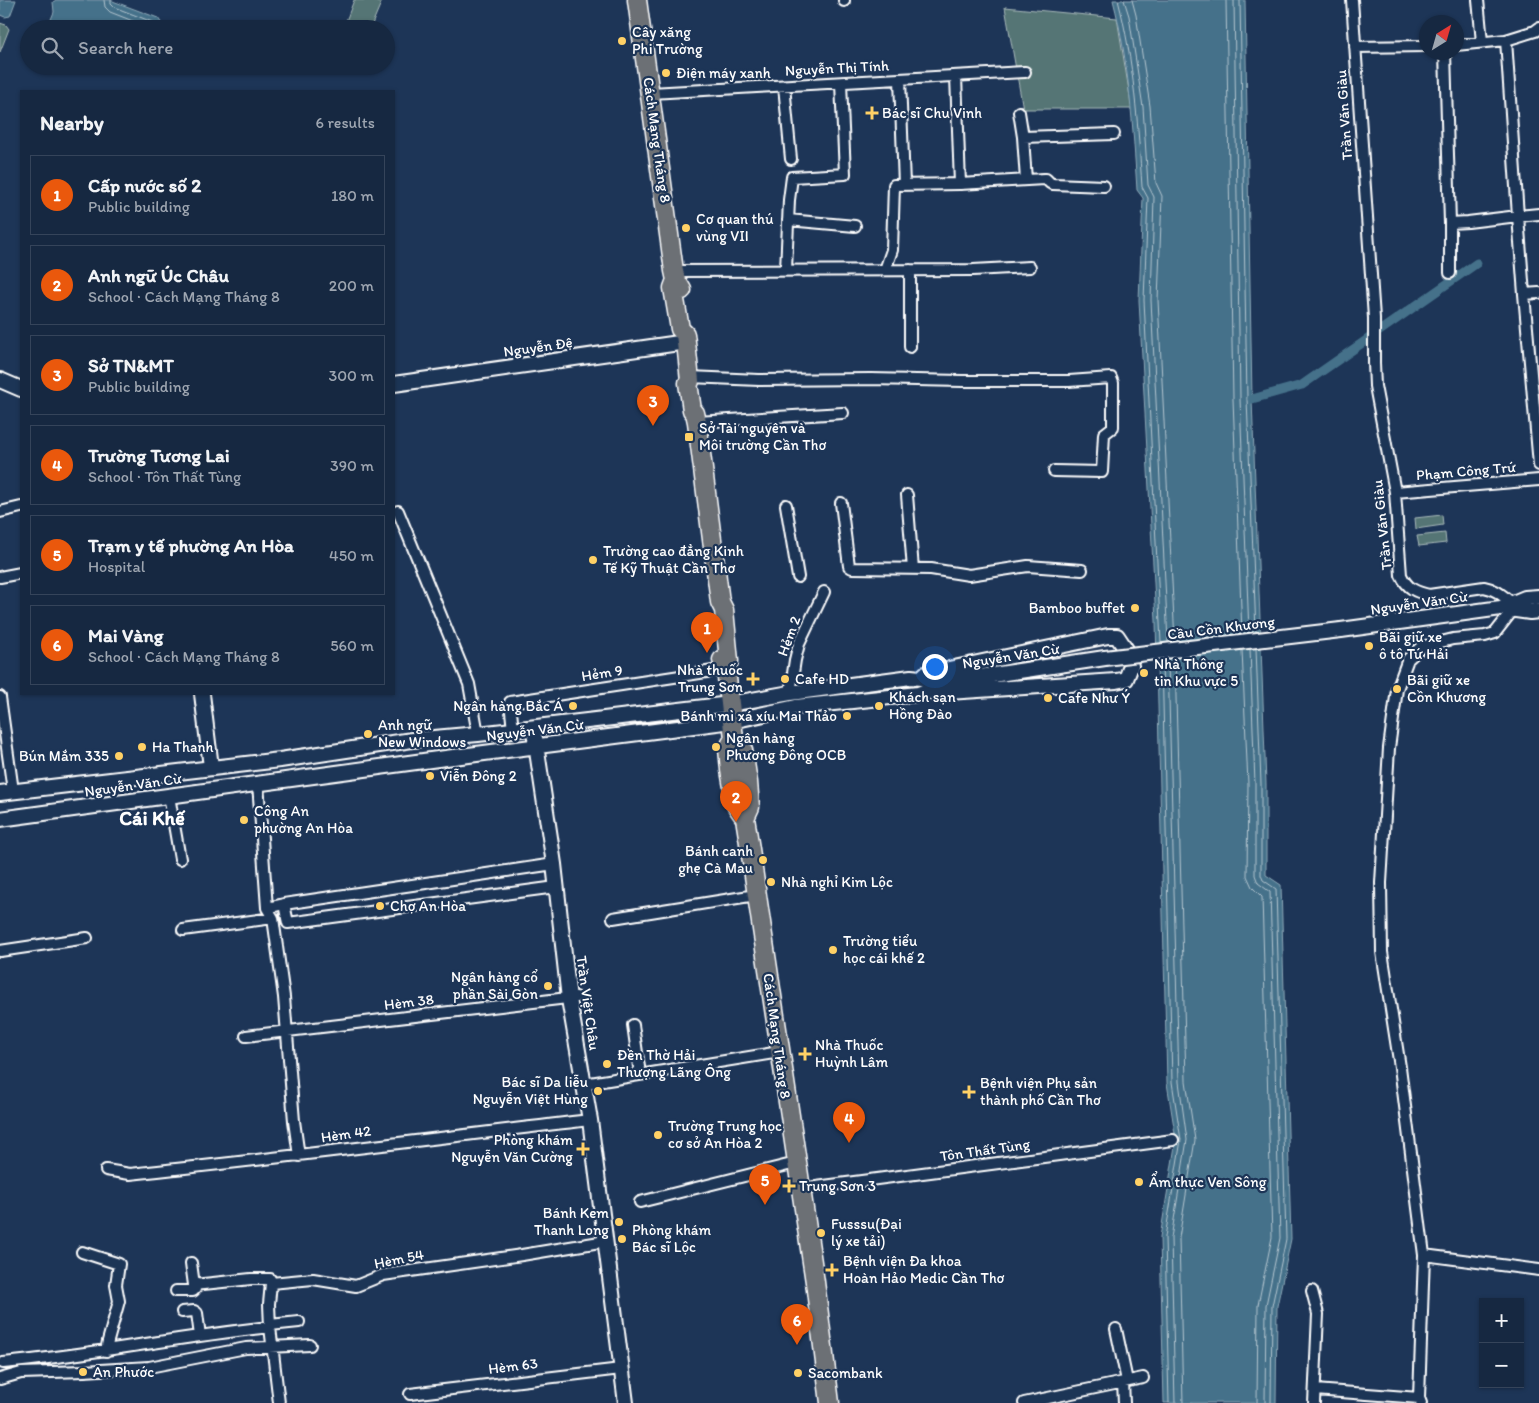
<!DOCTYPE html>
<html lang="en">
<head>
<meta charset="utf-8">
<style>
	:root { --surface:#162841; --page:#1f3048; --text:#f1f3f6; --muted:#9ea6b1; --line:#35445a; --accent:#ea580c }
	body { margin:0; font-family:Itim,sans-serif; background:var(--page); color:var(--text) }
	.controls { position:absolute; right:15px; bottom:15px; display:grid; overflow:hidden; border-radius:0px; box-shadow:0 1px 4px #0004 }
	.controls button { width:45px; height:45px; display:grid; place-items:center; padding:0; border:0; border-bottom:1px solid var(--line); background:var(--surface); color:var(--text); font:25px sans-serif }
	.compass { position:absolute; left:1419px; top:15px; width:45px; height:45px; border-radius:50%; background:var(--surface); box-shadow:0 1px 4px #0004; rotate:37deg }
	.you { position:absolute; left:934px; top:666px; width:18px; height:18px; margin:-12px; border:4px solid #fff; border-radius:50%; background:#1a73e8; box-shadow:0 0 0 8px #1a73e833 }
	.badge { display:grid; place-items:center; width:32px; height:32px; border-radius:50%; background:var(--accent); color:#fff; font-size:16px; font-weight:700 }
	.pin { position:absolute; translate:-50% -41px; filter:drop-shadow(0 1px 2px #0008) }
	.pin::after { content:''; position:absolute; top:26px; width:18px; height:15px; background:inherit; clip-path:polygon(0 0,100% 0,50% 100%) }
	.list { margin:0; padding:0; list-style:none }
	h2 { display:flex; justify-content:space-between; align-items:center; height:65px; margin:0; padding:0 20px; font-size:21px }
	h2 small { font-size:16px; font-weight:400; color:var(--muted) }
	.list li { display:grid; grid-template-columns:32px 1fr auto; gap:15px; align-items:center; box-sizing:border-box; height:80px; margin:0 10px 10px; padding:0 10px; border:1px solid var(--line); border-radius:0px }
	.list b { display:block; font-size:19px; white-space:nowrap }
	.list p { margin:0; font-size:16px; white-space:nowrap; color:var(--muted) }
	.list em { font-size:16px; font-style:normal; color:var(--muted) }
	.icon { flex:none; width:28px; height:28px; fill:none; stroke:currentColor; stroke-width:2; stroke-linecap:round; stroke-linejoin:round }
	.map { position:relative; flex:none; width:1539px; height:1403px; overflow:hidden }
	.search { position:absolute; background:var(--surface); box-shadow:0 1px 4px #0004; left:20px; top:20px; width:375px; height:55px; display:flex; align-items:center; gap:12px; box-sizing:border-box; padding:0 18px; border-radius:28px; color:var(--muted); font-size:19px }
	.panel { position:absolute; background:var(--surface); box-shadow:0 1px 4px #0004; left:20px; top:90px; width:375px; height:605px; border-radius:0px }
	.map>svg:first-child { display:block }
</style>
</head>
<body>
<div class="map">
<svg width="1539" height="1403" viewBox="0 0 1539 1403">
	<rect width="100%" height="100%" fill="#1d3557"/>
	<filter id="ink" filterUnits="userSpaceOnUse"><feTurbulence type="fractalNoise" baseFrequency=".02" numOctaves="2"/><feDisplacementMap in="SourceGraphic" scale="10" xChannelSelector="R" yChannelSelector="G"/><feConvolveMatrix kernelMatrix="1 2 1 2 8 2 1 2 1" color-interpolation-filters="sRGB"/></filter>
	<g filter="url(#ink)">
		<!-- green -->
		<path fill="#547575" stroke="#aababa" d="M354,0H374L381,3L370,29H343Z
			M1005,7L1117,18L1132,109H1023Z
			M0,23L6,25L9,29L0,52Z
			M1442,515L1443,525L1416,529L1415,518Z
			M1445,533L1446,543L1419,546L1417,536Z"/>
		<!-- water -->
		<path fill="#45718a" stroke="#8faab9" d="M0,0H16L10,16L5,17L0,15Z
			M56,0H110L158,18L162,24L160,29H47L54,12L53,2Z
			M1113,0H1245L1252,399L1266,784V875L1281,885L1291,1239L1277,1306L1276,1403H1164L1160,1237L1176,1140L1167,1083L1156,621L1139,300L1143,198L1137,190C1133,126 1129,62 1113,0Z"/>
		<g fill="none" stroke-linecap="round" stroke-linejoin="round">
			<!-- shore -->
			<path stroke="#b5c6d0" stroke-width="1" d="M104,0L105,7L110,12L148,27L150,29
				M111,0V4L114,7L155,23L156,29
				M1118,0C1134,61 1138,125 1142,187L1148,198L1144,300L1161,643
				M1124,0L1129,16L1143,107L1148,185L1154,197L1151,300L1168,642
				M1132,0L1136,15L1150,106L1156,183L1162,196L1158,300L1175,642
				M1226,0L1233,399L1242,634
				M1234,0L1240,399L1249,633
				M1240,0L1247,399L1256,632
				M1256,648L1261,784V875L1263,880L1276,889L1286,1239L1272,1306L1271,1403
				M1250,649L1255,784V875L1258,883L1270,892L1280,1238L1266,1305L1265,1403
				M1242,650L1248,784L1247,876L1252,887L1262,897L1272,1237L1258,1305L1257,1403
				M1175,658L1186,1081L1195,1140L1179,1238L1183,1403
				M1162,659L1172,1082L1181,1140L1165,1237L1169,1403
				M1168,659L1179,1082L1187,1140L1171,1238L1175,1403"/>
			<!-- canal -->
			<path stroke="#45718a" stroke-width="9" d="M1252,399L1302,385L1477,263"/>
			<!-- street casing -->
			<g stroke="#fff" stroke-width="14">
				<path id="street" d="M844,0V1
					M1352,0L1374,318V363L1375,386L1395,492L1401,575C1407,588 1415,592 1429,595L1484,587C1496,589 1503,596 1512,603
					M1478,0L1482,42
					M1456,45L1506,40L1535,31L1539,28
					M1355,47L1426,46
					M1445,52L1450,223L1468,222L1518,216L1506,40
					M956,76L960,184
					M900,79L904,185
					M784,86L791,159
					M651,93L1025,72
					M1019,112L1023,137
					M1026,180L1023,137L1114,134
					M788,220L855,226
					M1450,223V273
					M786,270L789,200L792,177L845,174L841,83
					M885,270L892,250L894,185L960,184L1044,179H1046L1050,183L1053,184L1104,186
					M674,271L973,270L1030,267
					M1539,293L1524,294L1539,465
					M1524,294L1518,216L1539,214
					M910,347V270
					M690,377L759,380L871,379L962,381H1069L1111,378L1113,383V427L1104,434L1102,472L1054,471
					M697,422L843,413
					M1395,492L1539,480
					M907,495L913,569
					M841,503L849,566L852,568L931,569L969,575L1028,566L1082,570
					M786,505L798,577
					M398,511L469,684L478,734
					M0,512L21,507
					M0,577L21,573
					M1513,610L1495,633L1485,636L1453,639L1421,647L1408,659L1397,689L1389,748L1381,883L1382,952L1400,1067L1424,1255L1539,1270
					M790,693L795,660L799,644L824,592
					M0,697L13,791
					M513,730L510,702L726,669
					M258,783L267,908L284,904L554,864
					M169,796L180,859
					M284,904L288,923L556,887
					M267,908L273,918L284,997L294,1121L299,1156
					M613,918L756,895
					M183,930L273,918
					M0,951L87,938
					M633,1025L640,1074
					M246,1036L576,997
					M584,1084L780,1052
					M106,1170L130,1174C284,1158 437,1138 590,1120
					M801,1189L1173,1140
					M640,1202L796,1163
					M82,1252L119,1264L116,1285L119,1301L108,1341L106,1351
					M191,1263L194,1285L251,1279H270L271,1283
					M271,1283L313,1279L356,1286L383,1275L522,1255L606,1241
					M271,1283L269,1304L270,1327L279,1403
					M176,1291H193L195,1289L194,1285
					M1312,1291L1318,1314L1314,1403
					M182,1312L194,1311L197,1313L200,1336
					M270,1325L299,1322
					M1116,1329L1127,1381
					M3,1363C93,1355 181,1336 270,1327
					M0,1379L21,1373L84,1371L149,1367L246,1348L310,1345
					M1123,1382L1124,1403
					M1315,1390L1419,1398
					M410,1394L621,1369
					M1024,1403L1143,1378
					M1421,1403L1419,1398L1424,1255"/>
			</g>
			<!-- secondary casing -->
			<g stroke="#fff" stroke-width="18">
				<path id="secondary" d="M0,380L21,389
					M394,384L686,342
					M1502,608L1530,612L1539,611
					M1341,630L1501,608L1525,598L1539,597
					M925,674L1108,636H1117L1127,651L1131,666L1126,679L1116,681L933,693
					M202,694L211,767
					M535,738L554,864L569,999L590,1120L626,1403
					M0,793L280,760L412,740L478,734L730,704L790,693L911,677L949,681
					M0,819L438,759L732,721L796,707L918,694L953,681L1105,658"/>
			</g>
			<!-- highway casing -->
			<g stroke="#fff" stroke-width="21">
				<path id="highway" d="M637,0L674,271L676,280L682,290
					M676,280L673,288L680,329L685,334L686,342L690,381L688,383L692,410L695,413L697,422L720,602L724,610L729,661L726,669
					M722,660L726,669L734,738L743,750L748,782L750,807L745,818
					M734,738L728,749L730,770L736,805L745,818L750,849L815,1282L830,1403"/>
			</g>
			<!-- street -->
			<use href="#street" stroke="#1d3557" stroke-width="10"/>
			<!-- secondary -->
			<use href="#secondary" stroke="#1d3557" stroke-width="14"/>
			<!-- highway -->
			<use href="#highway" stroke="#6c6f75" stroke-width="18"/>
			<!-- secondary-bridge casing -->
			<g stroke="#fff" stroke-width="18" stroke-linecap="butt">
				<path id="secondary-bridge" d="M1105,658L1341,630"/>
			</g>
			<!-- secondary-bridge -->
			<use href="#secondary-bridge" stroke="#1d3557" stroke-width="14"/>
		</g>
	</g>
	<!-- markers -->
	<g fill="#ffd166" stroke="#1d3557" stroke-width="2">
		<circle cx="622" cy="41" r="5"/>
		<circle cx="666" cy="73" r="5"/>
		<path d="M869.5 105.5h5v5h5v5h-5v5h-5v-5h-5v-5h5z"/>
		<circle cx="686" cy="228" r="5"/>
		<rect x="684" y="432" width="10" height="10" rx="2.5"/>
		<circle cx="593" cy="560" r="5"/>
		<circle cx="1135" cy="608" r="5"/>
		<circle cx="1369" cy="646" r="5"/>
		<circle cx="1144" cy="673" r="5"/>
		<path d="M750.5 671.5h5v5h5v5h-5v5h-5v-5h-5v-5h5z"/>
		<circle cx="785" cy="679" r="5"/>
		<circle cx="1397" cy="689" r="5"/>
		<circle cx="1048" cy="698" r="5"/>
		<circle cx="573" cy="706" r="5"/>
		<circle cx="879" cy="706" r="5"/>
		<circle cx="847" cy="716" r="5"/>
		<circle cx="368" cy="734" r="5"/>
		<circle cx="142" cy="747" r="5"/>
		<circle cx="716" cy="747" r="5"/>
		<circle cx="119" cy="756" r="5"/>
		<circle cx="430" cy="776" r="5"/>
		<circle cx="244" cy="820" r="5"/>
		<circle cx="763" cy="860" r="5"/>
		<circle cx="771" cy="882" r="5"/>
		<circle cx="380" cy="906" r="5"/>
		<circle cx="833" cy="950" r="5"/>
		<circle cx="548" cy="986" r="5"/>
		<path d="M802.5 1046.5h5v5h5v5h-5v5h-5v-5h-5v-5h5z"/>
		<circle cx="607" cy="1064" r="5"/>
		<circle cx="598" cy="1091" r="5"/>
		<path d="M966.5 1084.5h5v5h5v5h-5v5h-5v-5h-5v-5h5z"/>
		<circle cx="658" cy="1135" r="5"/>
		<path d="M580.5 1141.5h5v5h5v5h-5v5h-5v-5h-5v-5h5z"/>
		<circle cx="1139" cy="1182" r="5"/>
		<path d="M786.5 1178.5h5v5h5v5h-5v5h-5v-5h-5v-5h5z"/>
		<circle cx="619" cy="1222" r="5"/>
		<circle cx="821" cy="1233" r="5"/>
		<circle cx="622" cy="1239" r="5"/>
		<path d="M829.5 1262.5h5v5h5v5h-5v5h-5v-5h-5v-5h5z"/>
		<circle cx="83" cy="1372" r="5"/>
		<circle cx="798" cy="1373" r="5"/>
	</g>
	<g text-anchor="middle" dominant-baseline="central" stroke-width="4.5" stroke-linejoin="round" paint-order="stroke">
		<!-- poi labels -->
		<g font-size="15" fill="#fff" stroke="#1d3557" text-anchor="start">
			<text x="632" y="32">Cây xăng<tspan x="632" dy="17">Phi Trường</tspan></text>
			<text x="676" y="73">Điện máy xanh</text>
			<text x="882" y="113">Bác sĩ Chu Vinh</text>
			<text x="696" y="219">Cơ quan thú<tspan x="696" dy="17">vùng VII</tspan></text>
			<text x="699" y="428">Sở Tài nguyên và<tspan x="699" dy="17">Môi trường Cần Thơ</tspan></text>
			<text x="603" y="551">Trường cao đẳng Kinh<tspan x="603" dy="17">Tế Kỹ Thuật Cần Thơ</tspan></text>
			<text x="1125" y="608" text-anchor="end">Bamboo buffet</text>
			<text x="1379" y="637">Bãi giữ xe<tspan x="1379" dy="17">ô tô Tứ Hải</tspan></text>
			<text x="1154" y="664">Nhà Thông<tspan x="1154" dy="17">tin Khu vực 5</tspan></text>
			<text x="743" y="670" text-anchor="end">Nhà thuốc<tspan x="743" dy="17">Trung Sơn</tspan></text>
			<text x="795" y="679">Cafe HD</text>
			<text x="1407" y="680">Bãi giữ xe<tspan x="1407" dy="17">Cồn Khương</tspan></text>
			<text x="889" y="697">Khách sạn<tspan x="889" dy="17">Hồng Đào</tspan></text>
			<text x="1058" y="698">Cafe Như Ý</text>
			<text x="563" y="706" text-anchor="end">Ngân hàng Bắc Á</text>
			<text x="837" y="716" text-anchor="end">Bánh mì xá xíu Mai Thảo</text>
			<text x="378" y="725">Anh ngữ<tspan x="378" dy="17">New Windows</tspan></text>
			<text x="726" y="738">Ngân hàng<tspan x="726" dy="17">Phương Đông OCB</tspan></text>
			<text x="152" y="747">Ha Thanh</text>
			<text x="109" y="756" text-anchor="end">Bún Mắm 335</text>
			<text x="440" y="776">Viễn Đông 2</text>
			<text x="254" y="811">Công An<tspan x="254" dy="17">phường An Hòa</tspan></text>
			<text x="753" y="851" text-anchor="end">Bánh canh<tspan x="753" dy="17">ghẹ Cà Mau</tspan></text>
			<text x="781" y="882">Nhà nghỉ Kim Lộc</text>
			<text x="390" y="906">Chợ An Hòa</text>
			<text x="843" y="941">Trường tiểu<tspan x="843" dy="17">học cái khế 2</tspan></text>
			<text x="538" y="977" text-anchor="end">Ngân hàng cổ<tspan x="538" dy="17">phần Sài Gòn</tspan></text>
			<text x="815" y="1045">Nhà Thuốc<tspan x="815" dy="17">Huỳnh Lâm</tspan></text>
			<text x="617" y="1055">Đền Thờ Hải<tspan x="617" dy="17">Thượng Lãng Ông</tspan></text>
			<text x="588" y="1082" text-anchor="end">Bác sĩ Da liễu<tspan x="588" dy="17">Nguyễn Việt Hùng</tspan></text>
			<text x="980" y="1083">Bệnh viện Phụ sản<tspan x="980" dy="17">thành phố Cần Thơ</tspan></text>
			<text x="668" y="1126">Trường Trung học<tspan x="668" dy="17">cơ sở An Hòa 2</tspan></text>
			<text x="573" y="1140" text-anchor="end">Phòng khám<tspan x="573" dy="17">Nguyễn Văn Cường</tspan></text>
			<text x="1149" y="1182">Ẩm thực Ven Sông</text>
			<text x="799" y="1186">Trung Sơn 3</text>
			<text x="609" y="1213" text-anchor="end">Bánh Kem<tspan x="609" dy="17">Thanh Long</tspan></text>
			<text x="831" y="1224">Fusssu(Đại<tspan x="831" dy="17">lý xe tải)</tspan></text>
			<text x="632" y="1230">Phòng khám<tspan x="632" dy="17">Bác sĩ Lộc</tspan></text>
			<text x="843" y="1261">Bệnh viện Đa khoa<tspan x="843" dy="17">Hoàn Hảo Medic Cần Thơ</tspan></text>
			<text x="93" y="1372">An Phước</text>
			<text x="808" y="1373">Sacombank</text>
		</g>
		<!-- street labels -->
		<g font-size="15" fill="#fff" stroke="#1d3557">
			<text transform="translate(837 68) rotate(-3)">Nguyễn Thị Tính</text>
			<text transform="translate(1344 115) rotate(-94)">Trần Văn Giàu</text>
			<text transform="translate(657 140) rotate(82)">Cách Mạng Tháng 8</text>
			<text transform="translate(538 347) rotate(-8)">Nguyễn Đệ</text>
			<text transform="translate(1466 471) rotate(-5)">Phạm Công Trứ</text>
			<text transform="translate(1382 525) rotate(-96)">Trần Văn Giàu</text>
			<text transform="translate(1419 603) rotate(-8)">Nguyễn Văn Cừ</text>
			<text transform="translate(1221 628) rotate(-7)">Cầu Cồn Khương</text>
			<text transform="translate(789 636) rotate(-70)">Hẻm 2</text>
			<text transform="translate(1011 656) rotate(-9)">Nguyễn Văn Cừ</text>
			<text transform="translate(602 673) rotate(-9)">Hẻm 9</text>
			<text transform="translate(535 730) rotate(-7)">Nguyễn Văn Cừ</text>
			<text transform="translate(133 785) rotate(-8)">Nguyễn Văn Cừ</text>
			<text transform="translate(409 1002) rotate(-7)">Hèm 38</text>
			<text transform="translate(588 1003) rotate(82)">Trần Việt Châu</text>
			<text transform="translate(777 1036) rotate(82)">Cách Mạng Tháng 8</text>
			<text transform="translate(346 1134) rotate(-8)">Hèm 42</text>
			<text transform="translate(985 1150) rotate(-8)">Tôn Thất Tùng</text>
			<text transform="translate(399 1259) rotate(-11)">Hèm 54</text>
			<text transform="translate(513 1366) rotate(-7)">Hèm 63</text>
		</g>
		<!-- district labels -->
		<g font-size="20" font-weight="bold" fill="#fff" stroke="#1d3557">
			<text x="152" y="818">Cái Khế</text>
		</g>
	</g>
</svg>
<div class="controls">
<button>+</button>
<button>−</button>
</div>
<svg class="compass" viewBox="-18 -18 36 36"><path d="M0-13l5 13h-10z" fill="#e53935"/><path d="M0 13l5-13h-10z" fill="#9ea6b1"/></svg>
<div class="you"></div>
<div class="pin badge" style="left:707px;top:653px">1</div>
<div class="pin badge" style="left:736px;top:822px">2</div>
<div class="pin badge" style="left:653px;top:426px">3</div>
<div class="pin badge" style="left:849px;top:1143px">4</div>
<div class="pin badge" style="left:765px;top:1205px">5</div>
<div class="pin badge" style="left:797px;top:1345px">6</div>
<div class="search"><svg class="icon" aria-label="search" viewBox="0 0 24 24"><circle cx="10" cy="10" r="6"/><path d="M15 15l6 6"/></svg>Search here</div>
<section class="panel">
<h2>Nearby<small>6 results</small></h2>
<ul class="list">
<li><span class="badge">1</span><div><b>Cấp nước số 2</b><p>Public building</p></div><em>180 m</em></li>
<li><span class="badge">2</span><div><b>Anh ngữ Úc Châu</b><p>School · Cách Mạng Tháng 8</p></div><em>200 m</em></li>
<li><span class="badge">3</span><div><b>Sở TN&amp;MT</b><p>Public building</p></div><em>300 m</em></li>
<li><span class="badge">4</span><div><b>Trường Tương Lai</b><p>School · Tôn Thất Tùng</p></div><em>390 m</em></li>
<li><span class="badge">5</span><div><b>Trạm y tế phường An Hòa</b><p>Hospital</p></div><em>450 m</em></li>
<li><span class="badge">6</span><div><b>Mai Vàng</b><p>School · Cách Mạng Tháng 8</p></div><em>560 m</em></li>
</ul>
</section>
</div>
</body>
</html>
